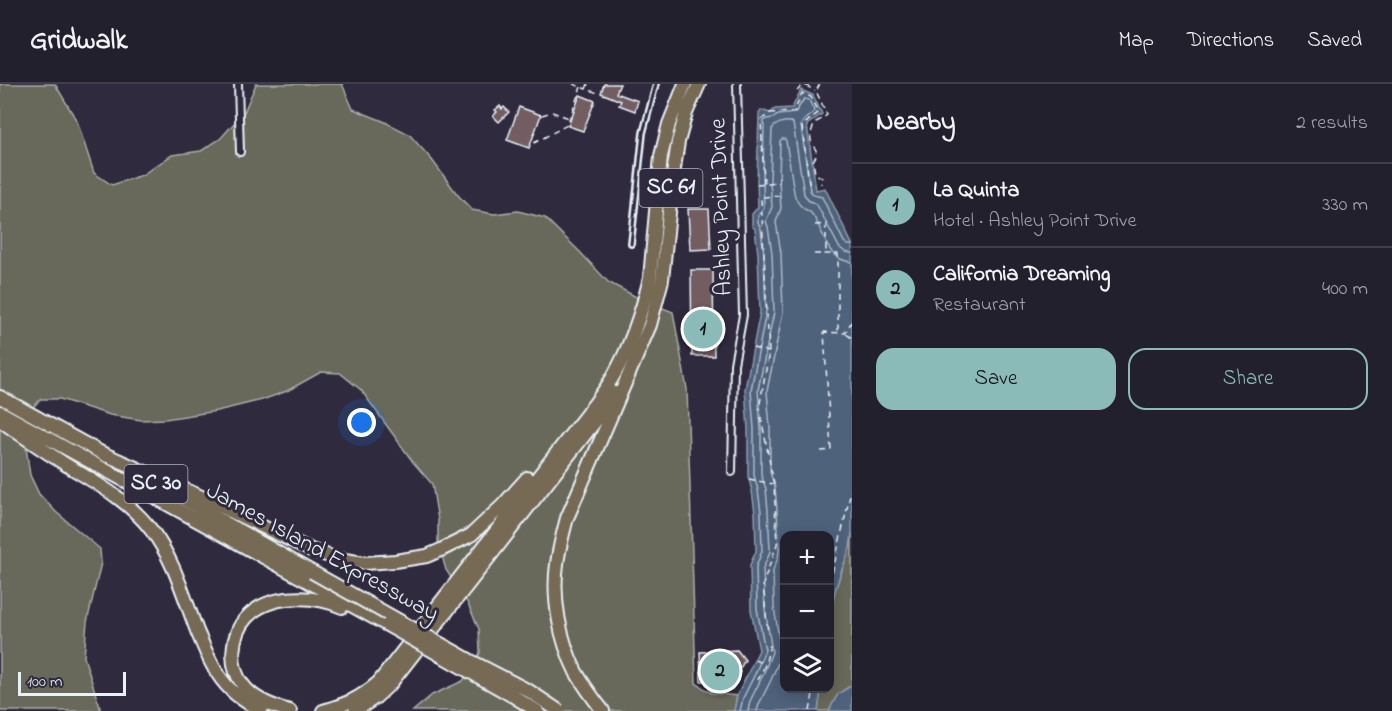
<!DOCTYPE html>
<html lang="en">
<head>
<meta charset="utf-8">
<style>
	:root { --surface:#23202e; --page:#2f2d3a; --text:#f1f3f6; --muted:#a3a3aa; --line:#403e4a; --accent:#8bbbb9 }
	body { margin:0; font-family:"Indie Flower",sans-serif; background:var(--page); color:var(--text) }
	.controls { position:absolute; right:18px; bottom:18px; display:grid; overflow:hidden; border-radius:12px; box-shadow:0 3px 15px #0003 }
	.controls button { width:54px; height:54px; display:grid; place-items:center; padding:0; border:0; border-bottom:2px solid var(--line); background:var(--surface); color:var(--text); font:30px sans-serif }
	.scale { position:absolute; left:18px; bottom:15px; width:108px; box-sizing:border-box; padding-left:6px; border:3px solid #e8f1f8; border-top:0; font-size:16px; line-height:21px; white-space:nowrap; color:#e8f1f8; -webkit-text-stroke:4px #2f2a3d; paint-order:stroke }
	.you { position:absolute; left:362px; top:339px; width:21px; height:21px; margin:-15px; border:4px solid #fff; border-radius:50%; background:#1a73e8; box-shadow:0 0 0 9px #1a73e833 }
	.badge { display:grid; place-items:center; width:39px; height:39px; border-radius:50%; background:var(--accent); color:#111; font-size:20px; font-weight:700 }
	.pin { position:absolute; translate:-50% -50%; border:3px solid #fff; box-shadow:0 2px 6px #0006 }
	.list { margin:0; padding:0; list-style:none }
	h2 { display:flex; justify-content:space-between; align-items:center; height:78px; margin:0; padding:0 24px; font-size:26px }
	h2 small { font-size:20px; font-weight:400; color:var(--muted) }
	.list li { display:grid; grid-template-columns:39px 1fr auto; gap:18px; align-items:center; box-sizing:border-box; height:84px; padding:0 24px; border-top:2px solid var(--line) }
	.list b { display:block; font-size:22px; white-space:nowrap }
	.list p { margin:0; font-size:20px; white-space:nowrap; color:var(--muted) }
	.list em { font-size:20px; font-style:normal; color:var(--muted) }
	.actions { display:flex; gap:12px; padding:18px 24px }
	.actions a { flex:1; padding:14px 0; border:2px solid var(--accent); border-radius:18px; text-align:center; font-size:21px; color:var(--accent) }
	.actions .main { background:var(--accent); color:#111 }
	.icon { flex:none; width:33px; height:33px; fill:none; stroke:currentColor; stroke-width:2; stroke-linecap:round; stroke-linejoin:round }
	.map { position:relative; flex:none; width:852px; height:627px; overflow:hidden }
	header { display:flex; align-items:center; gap:36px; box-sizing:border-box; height:84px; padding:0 30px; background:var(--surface); border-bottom:2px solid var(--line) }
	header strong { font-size:28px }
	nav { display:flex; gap:33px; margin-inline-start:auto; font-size:21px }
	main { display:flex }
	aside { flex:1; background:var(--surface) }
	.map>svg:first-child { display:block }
</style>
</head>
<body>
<header>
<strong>Gridwalk</strong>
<nav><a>Map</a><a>Directions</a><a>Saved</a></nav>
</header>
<main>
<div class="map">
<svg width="852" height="627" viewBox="0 0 852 627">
	<rect width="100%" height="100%" fill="#2f2a3d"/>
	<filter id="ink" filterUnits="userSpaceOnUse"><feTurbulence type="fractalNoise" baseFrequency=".0167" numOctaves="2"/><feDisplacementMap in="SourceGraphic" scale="12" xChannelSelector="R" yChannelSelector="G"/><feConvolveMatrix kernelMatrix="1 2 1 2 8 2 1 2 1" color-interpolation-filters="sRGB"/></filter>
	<g filter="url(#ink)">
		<!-- green -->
		<path fill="#68695a" stroke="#a8ada9" stroke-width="1.5" d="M0,0H55L77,37L94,89L112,101L142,91L172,71L201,67L220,55L244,28L256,0H342L353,25L383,37L409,50L432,76L457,110L472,126L494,130L518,127L545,134L580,168L608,198L640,215L673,228L687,305L696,599L711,609L737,612L734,627H413L432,611L463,597L480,569L479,545L467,518L446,486L438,458V436L432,400L413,378L361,306L340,289L321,288L287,307L262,316L217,327L165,335L141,336L110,331L60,315H41L34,322L28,342L26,363L30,391L39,410L56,428L100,465L101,479L87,538L84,573L101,627H0Z
			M852,449V601L838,610L829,627H818L821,605L830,604C830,576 827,539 834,511C839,490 850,471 852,449Z"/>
		<!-- water -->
		<path fill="#50627b" stroke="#8d9bad" stroke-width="1.5" d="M801,6L813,11L822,30L807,41L816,106L825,104L852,160V449L850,464L840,490L833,514L830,547V452H784V604L821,605L818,627H734L737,612L759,566L751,526L750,481L756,467L755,429L752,407L748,392V345L745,305L760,228L758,170L755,145L752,142V130L758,123L757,98L759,30L761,26L770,29L775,25L792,24Z
			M852,601V627H829L838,610Z"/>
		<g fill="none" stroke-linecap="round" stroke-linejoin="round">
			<!-- shore -->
			<path stroke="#abb8c6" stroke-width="1.5" d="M740,627L743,614L755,590L765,566L757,525L756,483L762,467L761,428L758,406L754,391V345L751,306L766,228L764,170L761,145L758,139V132L764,123L763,98L764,37L766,35L773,34L778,31L795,29L804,15L809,16L814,27C811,33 802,34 801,42L810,107L814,111L822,113L844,158L848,161H852
				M748,627L750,617L762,593L772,568L765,525L763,484L769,471L770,466L768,427L766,405L761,390V345L758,306L774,228L772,169L768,143L766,137L772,123L770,97L772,45C776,39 786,36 793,39L804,110L808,116L817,121L839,163L845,168L852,169
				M757,627L759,620L771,596L780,574L781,567L774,523L773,486L778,474L779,466L777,426L775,404L770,388V344L767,307L783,228L781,169L776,138L781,124L779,97L780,57L782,55H785L786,57L794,108C795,114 798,120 803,124C806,126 809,127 811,129C826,146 823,176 852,178"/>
		</g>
		<!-- building -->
		<path fill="#735d61" stroke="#e8f1f8" stroke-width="1.5" d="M604,0H620L616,9L638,17L635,27L619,21L621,17L601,9Z
			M580,11L595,17L583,47L568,42Z
			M500,22L502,25L504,23L509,28L499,38L493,32L497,28L495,26Z
			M519,23L541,31L529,64L507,56Z
			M688,125H709L711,165L690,166Z
			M691,186H713L714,272H692Z
			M737,566L745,576L739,586L740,588L732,605L711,607L705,597H701L700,568Z"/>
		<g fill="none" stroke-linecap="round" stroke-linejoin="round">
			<!-- lane casing -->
			<g stroke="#e8f1f8" stroke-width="8">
				<path id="lane" d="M631,160L643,49L656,0"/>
			</g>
			<!-- street casing -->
			<g stroke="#e8f1f8" stroke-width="10">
				<path id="street" d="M238,0L240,68
					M732,388L734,280L743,231L737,0"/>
			</g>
			<!-- highway casing -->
			<g stroke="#e8f1f8" stroke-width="16">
				<path id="highway" d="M0,313L107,372
					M0,328L387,541
					M0,336C21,351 43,366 65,380C96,399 130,417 152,447C174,476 184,513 197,547C206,568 214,590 231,606C240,615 251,621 261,627
					M102,369L195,410L311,466L338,475L365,479L395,477L427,472L443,465L471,451L502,422L527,394
					M164,404L312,488
					M290,627C274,623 253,615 243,601C228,582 231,550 247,533C270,509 314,511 342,523
					M323,627C347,620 359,615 379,598L593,322C600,312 608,302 614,291C631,261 642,227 650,194L661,72L669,40L685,0
					M355,627L376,613L390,600L604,326L615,309
					M603,627C593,614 584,602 576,588C560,556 552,515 557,480C559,464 563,449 567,434L650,241L662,196L673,91L678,58L686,29L699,0"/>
			</g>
			<!-- path -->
			<path stroke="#e8f1f8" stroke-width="1.5" stroke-dasharray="6 4.5" stroke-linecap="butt" d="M573,0L586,5
				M588,0L586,5L598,9
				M820,0L816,7L827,31L820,36L816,38C810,47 808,57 816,66V72L813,77L815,89L822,94L821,100
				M797,7L802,2H807L815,7
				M542,31L552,28L569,34
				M534,59L567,41L581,3
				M764,99L761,36L770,29L794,28L802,9L811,13L819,28L802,42L810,105
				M757,100L779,98V91
				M815,141L826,140V169
				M814,170H838V248
				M846,250L852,254
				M753,264L769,268L759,325
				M769,268L761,113L780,112
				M761,333L774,400L777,460L763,500L768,550
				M821,367L831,366L824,248L845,249L852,237
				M749,395L773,400
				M830,499L852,403
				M755,576L765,581
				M758,596L765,581L770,561
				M810,627L814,604"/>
			<!-- lane -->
			<use href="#lane" stroke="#2f2a3d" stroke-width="3"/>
			<!-- street -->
			<use href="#street" stroke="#2f2a3d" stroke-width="6"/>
			<!-- highway -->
			<use href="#highway" stroke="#766a54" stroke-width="12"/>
			<!-- highway-bridge casing -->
			<g stroke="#e8f1f8" stroke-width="16" stroke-linecap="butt">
				<path id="highway-bridge" d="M312,488L471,577L529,607L559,627
					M387,541L513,612L537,627"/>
			</g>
			<!-- highway-bridge -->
			<use href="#highway-bridge" stroke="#766a54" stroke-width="12"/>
		</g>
	</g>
	<g text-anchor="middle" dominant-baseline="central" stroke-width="6" stroke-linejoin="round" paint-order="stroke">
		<!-- shield labels -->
		<g fill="#2f2a3d" stroke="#b0b5c0" stroke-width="1.5">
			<rect x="639.5" y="85" width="63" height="38" rx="4.5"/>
			<rect x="124.5" y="381" width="63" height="38" rx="4.5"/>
		</g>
		<g font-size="22" font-weight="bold" fill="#e8f1f8">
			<text x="671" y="104">SC 61</text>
			<text x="156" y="400">SC 30</text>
		</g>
		<!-- street labels -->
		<g font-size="24" fill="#e8f1f8" stroke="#2f2a3d">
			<text transform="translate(722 123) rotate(-92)">Ashley Point Drive</text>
			<text transform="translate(322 469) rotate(29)">James Island Expressway</text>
		</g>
	</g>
</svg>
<div class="controls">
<button>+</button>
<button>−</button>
<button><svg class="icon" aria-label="layers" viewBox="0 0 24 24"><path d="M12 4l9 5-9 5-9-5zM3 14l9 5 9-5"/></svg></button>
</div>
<div class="scale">100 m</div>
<div class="you"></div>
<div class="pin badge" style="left:703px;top:245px">1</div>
<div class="pin badge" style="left:720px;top:587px">2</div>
</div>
<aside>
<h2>Nearby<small>2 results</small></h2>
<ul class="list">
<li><span class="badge">1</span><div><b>La Quinta</b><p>Hotel · Ashley Point Drive</p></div><em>330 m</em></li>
<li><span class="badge">2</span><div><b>California Dreaming</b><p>Restaurant</p></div><em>400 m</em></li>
</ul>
<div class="actions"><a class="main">Save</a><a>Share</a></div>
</aside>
</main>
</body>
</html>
